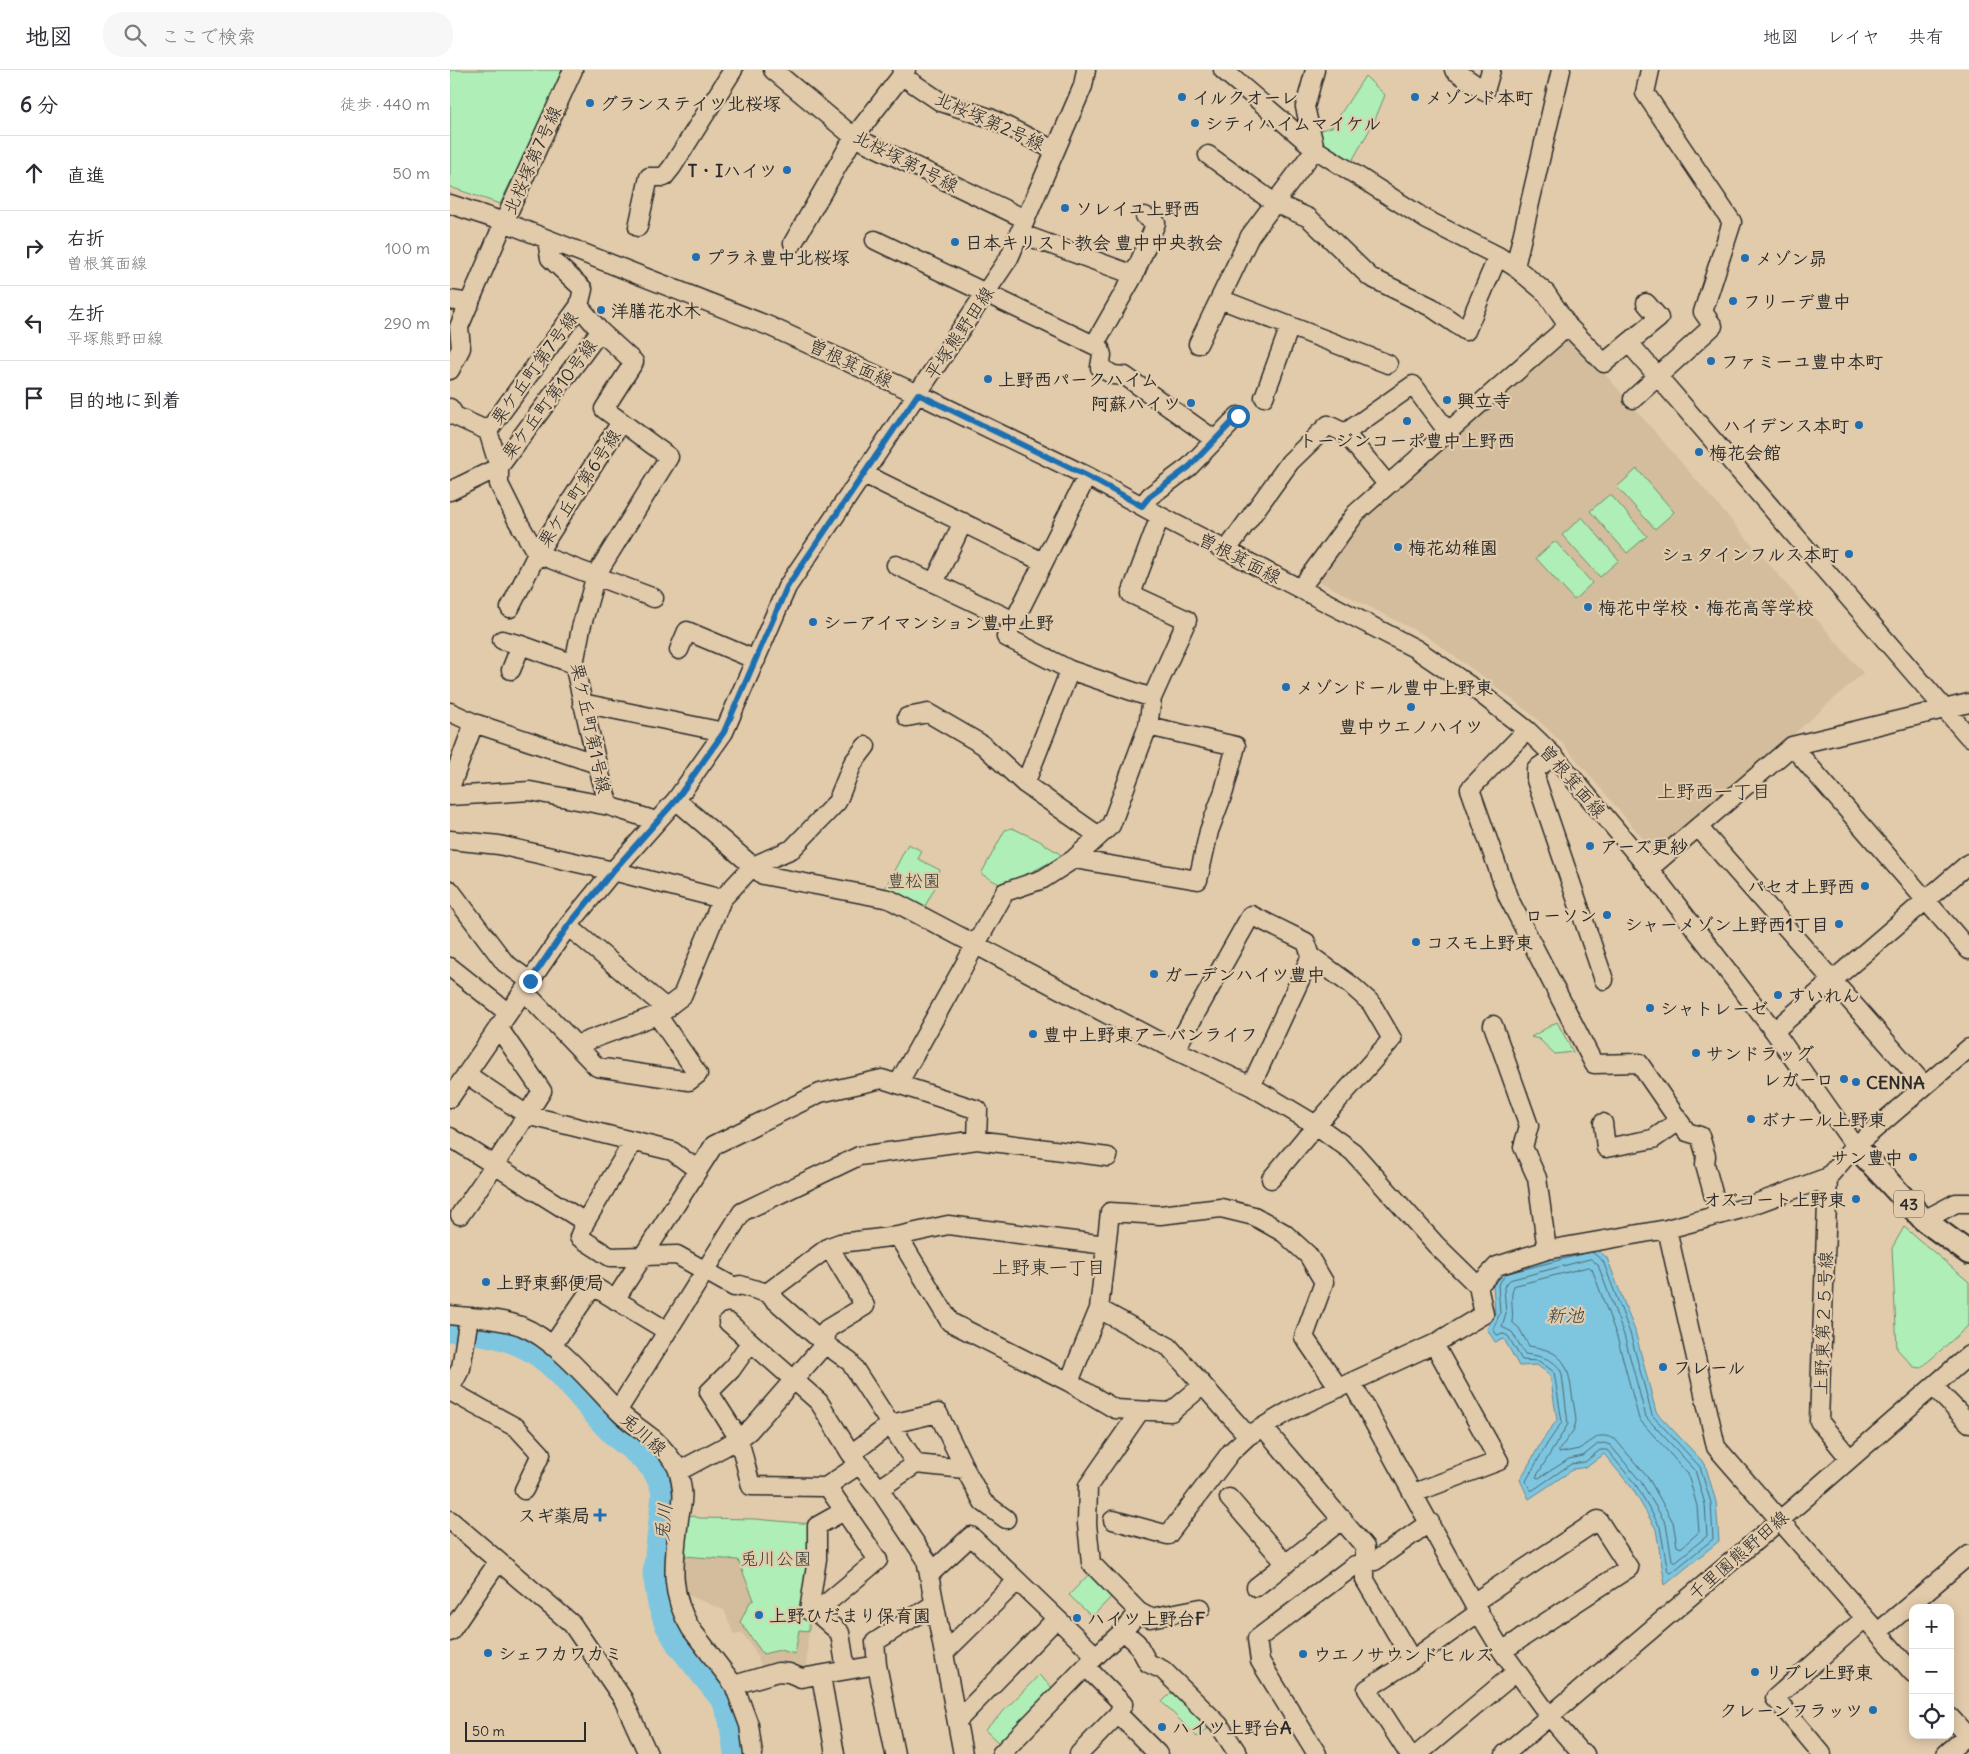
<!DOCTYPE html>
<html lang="ja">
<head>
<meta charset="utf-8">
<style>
	:root { --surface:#fff; --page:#f7f7f7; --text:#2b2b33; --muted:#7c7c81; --line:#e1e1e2 }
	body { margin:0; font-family:Delius,"Klee One",sans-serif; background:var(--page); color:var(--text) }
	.controls { position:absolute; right:15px; bottom:15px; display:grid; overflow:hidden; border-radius:10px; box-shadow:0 2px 12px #0003 }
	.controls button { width:45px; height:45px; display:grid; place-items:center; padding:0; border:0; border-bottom:1px solid var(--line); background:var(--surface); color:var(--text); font:25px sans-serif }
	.scale { position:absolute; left:15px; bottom:12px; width:121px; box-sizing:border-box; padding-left:5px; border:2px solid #2b2b2b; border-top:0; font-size:14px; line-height:18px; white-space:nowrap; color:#2b2b2b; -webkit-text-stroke:4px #e2cbab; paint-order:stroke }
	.stop { position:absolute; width:15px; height:15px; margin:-11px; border:4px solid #1f6fb2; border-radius:50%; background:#fff }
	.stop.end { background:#1f6fb2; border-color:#fff; box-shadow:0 1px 5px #0008 }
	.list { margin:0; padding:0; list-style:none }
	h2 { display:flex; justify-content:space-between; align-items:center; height:65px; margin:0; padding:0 20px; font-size:21px }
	h2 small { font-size:16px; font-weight:400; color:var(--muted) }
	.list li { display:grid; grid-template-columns:32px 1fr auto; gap:15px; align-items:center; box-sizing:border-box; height:75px; padding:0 20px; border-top:1px solid var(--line) }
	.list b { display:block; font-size:19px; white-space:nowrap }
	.list p { margin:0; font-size:16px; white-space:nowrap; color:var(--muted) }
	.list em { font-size:16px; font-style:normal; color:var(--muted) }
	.icon { flex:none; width:28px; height:28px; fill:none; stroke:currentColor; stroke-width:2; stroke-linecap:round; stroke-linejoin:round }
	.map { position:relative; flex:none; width:1519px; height:1684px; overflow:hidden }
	header { display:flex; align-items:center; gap:30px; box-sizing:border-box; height:70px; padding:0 25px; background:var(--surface); border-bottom:1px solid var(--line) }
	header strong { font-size:24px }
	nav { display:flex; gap:28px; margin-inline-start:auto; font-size:18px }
	.search { width:350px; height:45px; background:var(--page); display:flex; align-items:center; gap:12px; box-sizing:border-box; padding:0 18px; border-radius:20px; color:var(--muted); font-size:19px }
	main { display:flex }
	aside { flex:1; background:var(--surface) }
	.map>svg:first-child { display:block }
</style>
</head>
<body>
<header>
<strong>地図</strong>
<div class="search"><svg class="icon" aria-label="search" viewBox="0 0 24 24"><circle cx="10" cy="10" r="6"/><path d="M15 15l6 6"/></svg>ここで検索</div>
<nav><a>地図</a><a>レイヤ</a><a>共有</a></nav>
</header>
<main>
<aside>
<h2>6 分<small>徒歩 · 440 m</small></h2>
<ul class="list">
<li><svg class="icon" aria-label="ahead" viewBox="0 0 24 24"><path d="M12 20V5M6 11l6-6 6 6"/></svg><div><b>直進</b></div><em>50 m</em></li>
<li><svg class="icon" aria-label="right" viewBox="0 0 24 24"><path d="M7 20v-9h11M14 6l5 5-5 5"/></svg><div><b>右折</b><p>曽根箕面線</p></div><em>100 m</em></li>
<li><svg class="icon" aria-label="left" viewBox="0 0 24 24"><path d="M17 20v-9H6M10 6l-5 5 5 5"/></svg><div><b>左折</b><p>平塚熊野田線</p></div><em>290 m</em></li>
<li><svg class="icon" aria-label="arrive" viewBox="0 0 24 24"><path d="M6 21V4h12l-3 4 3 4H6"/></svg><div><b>目的地に到着</b></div></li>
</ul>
</aside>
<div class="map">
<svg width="1519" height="1684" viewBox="0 0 1519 1684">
	<rect width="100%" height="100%" fill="#e2cbab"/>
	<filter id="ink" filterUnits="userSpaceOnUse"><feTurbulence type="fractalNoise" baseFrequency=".02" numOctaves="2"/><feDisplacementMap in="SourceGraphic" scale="10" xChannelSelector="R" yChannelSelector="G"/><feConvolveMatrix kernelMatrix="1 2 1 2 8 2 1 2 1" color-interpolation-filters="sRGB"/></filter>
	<g filter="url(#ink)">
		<!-- built -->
		<path fill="#d3bd9c" d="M1115,265L1122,266L1413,603L1214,779L1201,778L1114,675L1086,648L1035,608L976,566L863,508L909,446Z
			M234,1486L288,1490L304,1530L359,1548L356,1602L313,1601L304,1579L292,1563L284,1565L274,1540L235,1524Z"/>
		<!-- green -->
		<path fill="#afeeb6" stroke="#6d8c70" d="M0,0H116L50,134L0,117Z
			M915,6L935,25L924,52L899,96L881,85L866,61L882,57Z
			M1187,399L1224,442L1205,459L1167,417Z
			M1160,424L1197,466L1177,483L1140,441Z
			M1132,447L1169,490L1150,507L1112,465Z
			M1105,471L1142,513L1124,530L1086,488Z
			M562,758L588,770L613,786L553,816L531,804L555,760Z
			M458,774L472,781L468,789L490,800L486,808L489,810L474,838L435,818Z
			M1107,952L1123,982L1105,984L1089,969L1081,967Z
			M1454,1157L1519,1212V1255L1471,1298L1464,1297L1447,1279L1442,1178Z
			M237,1444L249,1448L305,1449L361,1454L359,1561L349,1560L345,1584L330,1580L313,1584L290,1552L300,1532L304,1530L288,1490L234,1486Z
			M640,1503L663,1525L642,1547L619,1525Z
			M589,1605L606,1621L551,1675L535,1660Z
			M724,1620L761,1656L747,1667L712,1632Z"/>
		<!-- water -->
		<path fill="#7ec6df" stroke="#5d8897" d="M1145,1177L1157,1188L1185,1261L1206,1342L1255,1394L1266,1432L1269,1471L1215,1515L1206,1459L1182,1418L1154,1384L1137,1397L1124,1399L1079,1429L1070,1410L1092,1371L1107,1350L1100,1305L1087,1295L1069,1296L1054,1269L1045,1272L1037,1259L1045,1243L1043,1214L1053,1200Z"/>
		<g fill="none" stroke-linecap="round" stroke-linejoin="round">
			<!-- shore -->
			<path stroke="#4c6973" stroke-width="1" d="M1142,1182L1153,1191L1180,1263L1202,1345L1250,1397L1261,1433L1263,1469L1221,1503L1218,1502L1210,1457L1186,1415L1157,1380H1150L1135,1392L1121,1394L1083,1420H1080L1076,1411L1097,1374L1112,1352L1104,1302L1089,1291L1072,1290L1058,1266L1054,1264L1047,1265L1043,1259L1050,1243L1048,1215L1056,1204Z
				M1141,1189L1148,1195L1174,1265L1196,1347L1245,1400L1255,1434L1257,1466L1225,1492L1222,1490L1216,1454L1191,1412L1160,1375L1154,1373L1148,1374L1133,1386L1119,1389L1089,1408L1086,1407L1118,1354L1112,1304C1106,1288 1089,1286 1075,1284L1062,1262L1052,1257L1056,1244L1054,1217L1060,1210Z
				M1139,1197L1142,1199L1167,1267L1189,1349L1238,1404L1247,1436L1249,1462L1231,1478L1227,1476L1223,1452L1199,1409L1165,1369L1156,1366H1149L1129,1379L1109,1383V1380L1123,1361L1126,1352C1126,1343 1123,1333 1122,1324C1118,1293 1113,1281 1079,1276L1069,1258L1062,1252C1064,1241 1059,1226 1064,1216Z"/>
			<!-- river -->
			<path stroke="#7ec6df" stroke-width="29" d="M0,1257C26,1260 51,1262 74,1274C112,1292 134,1332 164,1361C178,1374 195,1384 206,1399C211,1407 215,1415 216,1424L207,1504L212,1534L219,1554L231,1574L276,1630L283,1649L288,1684"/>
			<!-- minor casing -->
			<g stroke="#2b2b2b" stroke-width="21">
				<path id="minor" d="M323,0L404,67L575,149
					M773,0L865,79L977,150L1048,186L1065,197L1096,223L1118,256L1154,293L1209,248L1196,233
					M1004,0L1035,21L1041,0
					M451,5L491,32L540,48L604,80
					M758,85L823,132L859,148L920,207L981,237L1016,261L1048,186
					M0,134L54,152L319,256L468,324L637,406L710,446L966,579L1026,620L1077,660L1104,686L1199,799L1324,961L1405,1076
					M695,146L706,153L684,205L647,270L652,285L650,297L663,305L675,306L765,370
					M188,157L199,107H214L222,97L283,0
					M569,163L684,205
					M97,170L100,188L133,219L129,236L150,261L184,292L154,339L219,387L146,505L131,558L124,594L147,694L159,736
					M425,170L650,278
					M343,173L404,67L456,0
					M1065,197L1111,0
					M770,229L938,294
					M0,230L20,233
					M1179,273L1519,667
					M748,274L800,166L865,79L855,37L865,0
					M0,300L11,278L9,257L54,152L123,0
					M814,327L840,256
					M1183,329L1263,256L1253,242L1282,152L1195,23L1200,0
					M0,338L5,346L38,361L49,397V414L67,450L87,484L204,528
					M38,361L129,236
					M895,363L963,315L998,362
					M414,404L593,492
					M637,406L556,567L620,600L702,628
					M0,421L49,397L150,261
					M692,436L700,426L739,397L788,346
					M776,481L840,392L878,355L895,363L938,415
					M446,495L564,551
					M484,513L513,452
					M850,519L906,443L1118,256
					M60,538L87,484L171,352
					M52,570L71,575L124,594
					M229,580L237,561L306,590
					M61,600L71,575
					M132,633L274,662
					M0,642L24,653L147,694
					M457,647L478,643L533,675L575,714L649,766
					M1077,660L1020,719L1058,827L1144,994L1189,993L1229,1051L1203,1069L1156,1078L1153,1053
					M1342,676L1519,880
					M1104,686L1086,699V710L1154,910
					M575,714L620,600
					M0,718L24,653
					M0,726L80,721L159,736L206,751
					M226,730L313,805L439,829L725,980L801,1016L866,1055L903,1082L986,1175L1028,1216
					M1249,758L1475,1016
					M0,770L49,775L163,801L272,829
					M624,789L748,810L759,761L774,721L786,676L698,656
					M1199,799L1342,676L1519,633
					M0,820L55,893L80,911
					M118,856L217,939
					M0,897L57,942
					M74,921L147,997L239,1011L248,1004L207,945
					M1043,955L1079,1056L1073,1077L1087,1108L1097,1180
					M1324,961L1519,793
					M126,975L207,945L232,926L272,829L303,796L342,779L387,732L403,693L416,676
					M725,980L801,845L856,872L861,886
					M16,1004L77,1045L222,1081L248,1100
					M448,1014L555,822L593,809L624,789L661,755L698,656L702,628L737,550L681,524L710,446
					M801,1016L861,886L901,915L921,933L942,969L866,1055L821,1109
					M0,1028L118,856L163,801L226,730L274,662L337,517L559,188L633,16L636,0
					M1229,1051L1237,1062L1250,1066L1256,1086L1255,1094L1269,1145
					M0,1067L135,1152
					M183,1072L135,1152L129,1167L160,1187L227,1185L284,1217L290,1215L317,1223L379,1177L390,1173L448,1166L498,1155L656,1175
					M1378,1107L1369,1351L1400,1389
					M10,1145L44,1096L92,1021L48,957
					M1474,1150L1506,1133H1519
					M1217,1159L1266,1377L1463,1603
					M448,1166L500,1252L619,1312L665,1339L721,1342L753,1315
					M317,1223L375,1274L400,1292L466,1394L515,1399
					M165,1230L264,1075L370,1023L432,1009L528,1040L527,1070
					M649,1239L719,1277L798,1366
					M0,1245C23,1248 49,1248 71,1256C108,1271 142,1315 170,1343C178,1351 188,1357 197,1364C208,1371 218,1384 225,1394C230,1402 231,1412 232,1420C234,1432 230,1438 229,1449C224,1490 218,1522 241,1559L284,1615L299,1655L303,1684
					M278,1252L369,1332L401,1384L429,1419L476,1489L513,1684
					M300,1273L281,1300L259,1322L289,1369L301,1416L372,1417L377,1416L410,1394
					M102,1276L143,1216L217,1261
					M619,1312L649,1239L660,1142L710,1145L771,1138L804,1146L834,1163L858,1185L874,1212L854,1267L889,1318
					M902,1313L1023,1533L1052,1581L1100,1647L1129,1681L1135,1684
					M1483,1316L1519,1353
					M0,1319L11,1298L19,1247
					M0,1321L67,1358L91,1384L74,1420
					M168,1340L292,1142L409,1086L527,1070L658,1087
					M813,1357L915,1477V1510L962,1590
					M401,1384L441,1354L488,1343L515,1399L533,1432L556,1449
					M229,1401L289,1369L299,1361L375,1274L377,1259L415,1236L379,1177
					M377,1416L428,1490L366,1542L390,1563L396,1600
					M429,1419L466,1394
					M964,1423L1049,1391L984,1274
					M779,1428L836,1494
					M0,1450L122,1554L173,1629L198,1684
					M663,1450L718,1465L781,1382L798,1366L841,1340L984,1274L1034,1244L1028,1216L1047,1196L1097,1180L1217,1159L1291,1139L1378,1107L1405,1076L1519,978
					M480,1504L521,1466L646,1586
					M806,1517L893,1449
					M1023,1533L1148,1450L1179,1498L1052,1581
					M366,1542L359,1541L367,1489V1456L394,1441
					M689,1542L700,1548L751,1538
					M673,1561L687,1573L698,1593L713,1600L769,1655L788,1684
					M0,1562L48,1492
					M1428,1562L1519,1485
					M495,1582L567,1511
					M636,1597L673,1634L668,1644L708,1684
					M371,1606L385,1684
					M284,1615L328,1602L339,1603L351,1608L427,1595
					M1500,1647L1519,1668
					M507,1651L606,1549
					M445,1684L427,1595L425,1572L484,1534
					M551,1684L646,1586L673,1561L689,1542L641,1493L637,1454L638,1416L690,1341
					M629,1684L668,1644
					M867,1684L810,1591L807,1569L905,1495L925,1491L980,1452
					M959,1684L917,1619L962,1590L1029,1542
					M968,1684L1066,1602
					M1055,1684L1329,1451L1519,1285
					M1372,1684L1325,1628L1415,1548
					M1496,1684L1519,1664"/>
			</g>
			<!-- major casing -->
			<g stroke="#2b2b2b" stroke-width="26">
				<path id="major" d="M1405,1076L1474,1150L1519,1183"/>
			</g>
			<!-- minor -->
			<use href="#minor" stroke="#e2cbab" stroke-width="18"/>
			<!-- major -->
			<use href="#major" stroke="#e2cbab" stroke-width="22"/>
		</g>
	</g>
	<g fill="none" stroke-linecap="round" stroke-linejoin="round" filter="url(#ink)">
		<!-- route -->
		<path stroke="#1f6fb2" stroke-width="6" d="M80,911L118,856L163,801L226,730L274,662L337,517L468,324L637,406L692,436L700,426L739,397L788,346"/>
	</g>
	<!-- markers -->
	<g fill="#1f6fb2" stroke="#e2cbab" stroke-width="2">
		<circle cx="732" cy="27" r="5"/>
		<circle cx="965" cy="27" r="5"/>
		<circle cx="140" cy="33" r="5"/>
		<circle cx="745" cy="53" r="5"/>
		<circle cx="337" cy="100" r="5"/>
		<circle cx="615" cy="138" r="5"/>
		<circle cx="505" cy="172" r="5"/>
		<circle cx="246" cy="187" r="5"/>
		<circle cx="1295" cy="188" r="5"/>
		<circle cx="1283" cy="231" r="5"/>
		<circle cx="151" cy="240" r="5"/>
		<circle cx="1261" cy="291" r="5"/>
		<circle cx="538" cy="309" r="5"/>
		<circle cx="997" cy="330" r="5"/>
		<circle cx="741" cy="333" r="5"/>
		<circle cx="957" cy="351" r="5"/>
		<circle cx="1409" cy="355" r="5"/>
		<circle cx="1249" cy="382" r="5"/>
		<circle cx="948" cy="477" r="5"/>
		<circle cx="1399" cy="484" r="5"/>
		<circle cx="1138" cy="537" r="5"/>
		<circle cx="363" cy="552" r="5"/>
		<circle cx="836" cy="617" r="5"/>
		<circle cx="961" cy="637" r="5"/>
		<circle cx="1140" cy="776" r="5"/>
		<circle cx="1415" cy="816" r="5"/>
		<circle cx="1157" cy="845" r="5"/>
		<circle cx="1389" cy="854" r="5"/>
		<circle cx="966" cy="872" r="5"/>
		<circle cx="704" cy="904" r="5"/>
		<circle cx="1328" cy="925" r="5"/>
		<circle cx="1200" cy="938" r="5"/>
		<circle cx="583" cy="964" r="5"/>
		<circle cx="1246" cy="983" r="5"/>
		<circle cx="1394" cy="1009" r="5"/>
		<circle cx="1406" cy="1012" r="5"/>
		<circle cx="1301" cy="1049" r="5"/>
		<circle cx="1463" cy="1087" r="5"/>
		<circle cx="1406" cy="1129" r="5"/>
		<circle cx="36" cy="1212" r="5"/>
		<circle cx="1213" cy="1297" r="5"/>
		<path d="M147.5 1437.5h5v5h5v5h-5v5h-5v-5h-5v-5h5z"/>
		<circle cx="309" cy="1545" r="5"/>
		<circle cx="627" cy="1548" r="5"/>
		<circle cx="38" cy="1583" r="5"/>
		<circle cx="853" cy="1584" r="5"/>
		<circle cx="1305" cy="1602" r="5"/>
		<circle cx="1423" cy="1640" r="5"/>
		<circle cx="712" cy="1657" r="5"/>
	</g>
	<g text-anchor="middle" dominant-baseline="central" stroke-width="4.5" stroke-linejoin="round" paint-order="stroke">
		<!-- shield labels -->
		<rect fill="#e2cbab" stroke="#625b51" stroke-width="1" x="1444" y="1120.5" width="30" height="27" rx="4"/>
		<g font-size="16" font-weight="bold" fill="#2b2b2b">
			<text x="1459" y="1134">43</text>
		</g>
		<!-- poi labels -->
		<g font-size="18" font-weight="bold" fill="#2b2b2b" stroke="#e2cbab" text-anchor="start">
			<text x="742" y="27">イルクオーレ</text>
			<text x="975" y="27">メゾンド本町</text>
			<text x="150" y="33">グランステイツ北桜塚</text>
			<text x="755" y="53">シティハイムマイケル</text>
			<text x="327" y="100" text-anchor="end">T・Iハイツ</text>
			<text x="625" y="138">ソレイユ上野西</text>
			<text x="515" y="172">日本キリスト教会 豊中中央教会</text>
			<text x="256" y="187">プラネ豊中北桜塚</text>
			<text x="1305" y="188">メゾン昴</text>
			<text x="1293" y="231">フリーデ豊中</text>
			<text x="161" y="240">洋膳花水木</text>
			<text x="1271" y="291">ファミーユ豊中本町</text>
			<text x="548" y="309">上野西パークハイム</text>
			<text x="1007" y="330">興立寺</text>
			<text x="731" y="333" text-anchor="end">阿蘇ハイツ</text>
			<text x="1399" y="355" text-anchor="end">ハイデンス本町</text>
			<text x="957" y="370" text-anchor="middle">トージンコーポ豊中上野西</text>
			<text x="1259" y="382">梅花会館</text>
			<text x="958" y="477">梅花幼稚園</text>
			<text x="1389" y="484" text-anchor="end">シュタインフルス本町</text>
			<text x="1148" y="537">梅花中学校・梅花高等学校</text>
			<text x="373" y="552">シーアイマンション豊中上野</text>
			<text x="846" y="617">メゾンドール豊中上野東</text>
			<text x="961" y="656" text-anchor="middle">豊中ウエノハイツ</text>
			<text x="1150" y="776">アーズ更紗</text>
			<text x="1405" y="816" text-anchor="end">パセオ上野西</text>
			<text x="1147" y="845" text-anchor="end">ローソン</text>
			<text x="1379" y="854" text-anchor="end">シャーメゾン上野西1丁目</text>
			<text x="976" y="872">コスモ上野東</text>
			<text x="714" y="904">ガーデンハイツ豊中</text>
			<text x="1338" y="925">すいれん</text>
			<text x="1210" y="938">シャトレーゼ</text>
			<text x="593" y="964">豊中上野東アーバンライフ</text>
			<text x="1256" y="983">サンドラッグ</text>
			<text x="1384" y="1009" text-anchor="end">レガーロ</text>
			<text x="1416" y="1012">CENNA</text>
			<text x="1311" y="1049">ボナール上野東</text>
			<text x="1453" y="1087" text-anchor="end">サン豊中</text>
			<text x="1396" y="1129" text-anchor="end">オズコート上野東</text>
			<text x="46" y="1212">上野東郵便局</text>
			<text x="1223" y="1297">フレール</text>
			<text x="140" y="1445" text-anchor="end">スギ薬局</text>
			<text x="319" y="1545">上野ひだまり保育園</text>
			<text x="637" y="1548">ハイツ上野台F</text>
			<text x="48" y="1583">シェフカワカミ</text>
			<text x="863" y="1584">ウエノサウンドヒルズ</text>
			<text x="1315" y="1602">リブレ上野東</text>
			<text x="1413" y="1640" text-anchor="end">クレーンフラッツ</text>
			<text x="722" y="1657">ハイツ上野台A</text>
		</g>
		<!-- street labels -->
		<g font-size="18" fill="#2b2b2b" stroke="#e2cbab">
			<text transform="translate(540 51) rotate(24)">北桜塚第2号線</text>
			<text transform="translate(82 90) rotate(-66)">北桜塚第7号線</text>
			<text transform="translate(456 91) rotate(27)">北桜塚第1号線</text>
			<text transform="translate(509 263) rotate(-56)">平塚熊野田線</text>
			<text transform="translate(401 293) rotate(25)">曽根箕面線</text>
			<text transform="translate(84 298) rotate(-54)">栗ケ丘町第7号線</text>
			<text transform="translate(99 329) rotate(-53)">栗ケ丘町第10号線</text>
			<text transform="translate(129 418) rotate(-57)">栗ケ丘町第6号線</text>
			<text transform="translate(790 488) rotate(27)">曽根箕面線</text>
			<text transform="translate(141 658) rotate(78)">栗ケ丘町第1号線</text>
			<text transform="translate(1123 711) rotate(49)">曽根箕面線</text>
			<text transform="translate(1373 1253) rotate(-88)">上野東第２５号線</text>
			<text transform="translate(194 1364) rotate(42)">兎川線</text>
			<text transform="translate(1288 1485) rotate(-41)">千里園熊野田線</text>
		</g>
		<!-- park labels -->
		<g font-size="18" fill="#383e39" stroke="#e2cbab">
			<text x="464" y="810">豊松園</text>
			<text x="326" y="1488">兎川公園</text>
		</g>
		<!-- neighbourhood labels -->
		<g font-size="19" fill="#2b2b2b" stroke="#e2cbab">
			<text x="1264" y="721">上野西一丁目</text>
			<text x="599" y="1197">上野東一丁目</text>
		</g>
		<!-- water labels -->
		<g font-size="19" font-style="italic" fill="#374246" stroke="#e2cbab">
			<text x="1115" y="1245">新池</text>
			<text transform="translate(213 1452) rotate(-84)">兎川</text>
		</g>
	</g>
</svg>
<div class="controls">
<button>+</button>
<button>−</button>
<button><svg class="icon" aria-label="locate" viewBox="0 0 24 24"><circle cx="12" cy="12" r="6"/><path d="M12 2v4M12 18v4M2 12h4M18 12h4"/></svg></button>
</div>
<div class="scale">50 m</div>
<div class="stop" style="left:788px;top:346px"></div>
<div class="stop end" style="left:80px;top:911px"></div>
</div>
</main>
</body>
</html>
